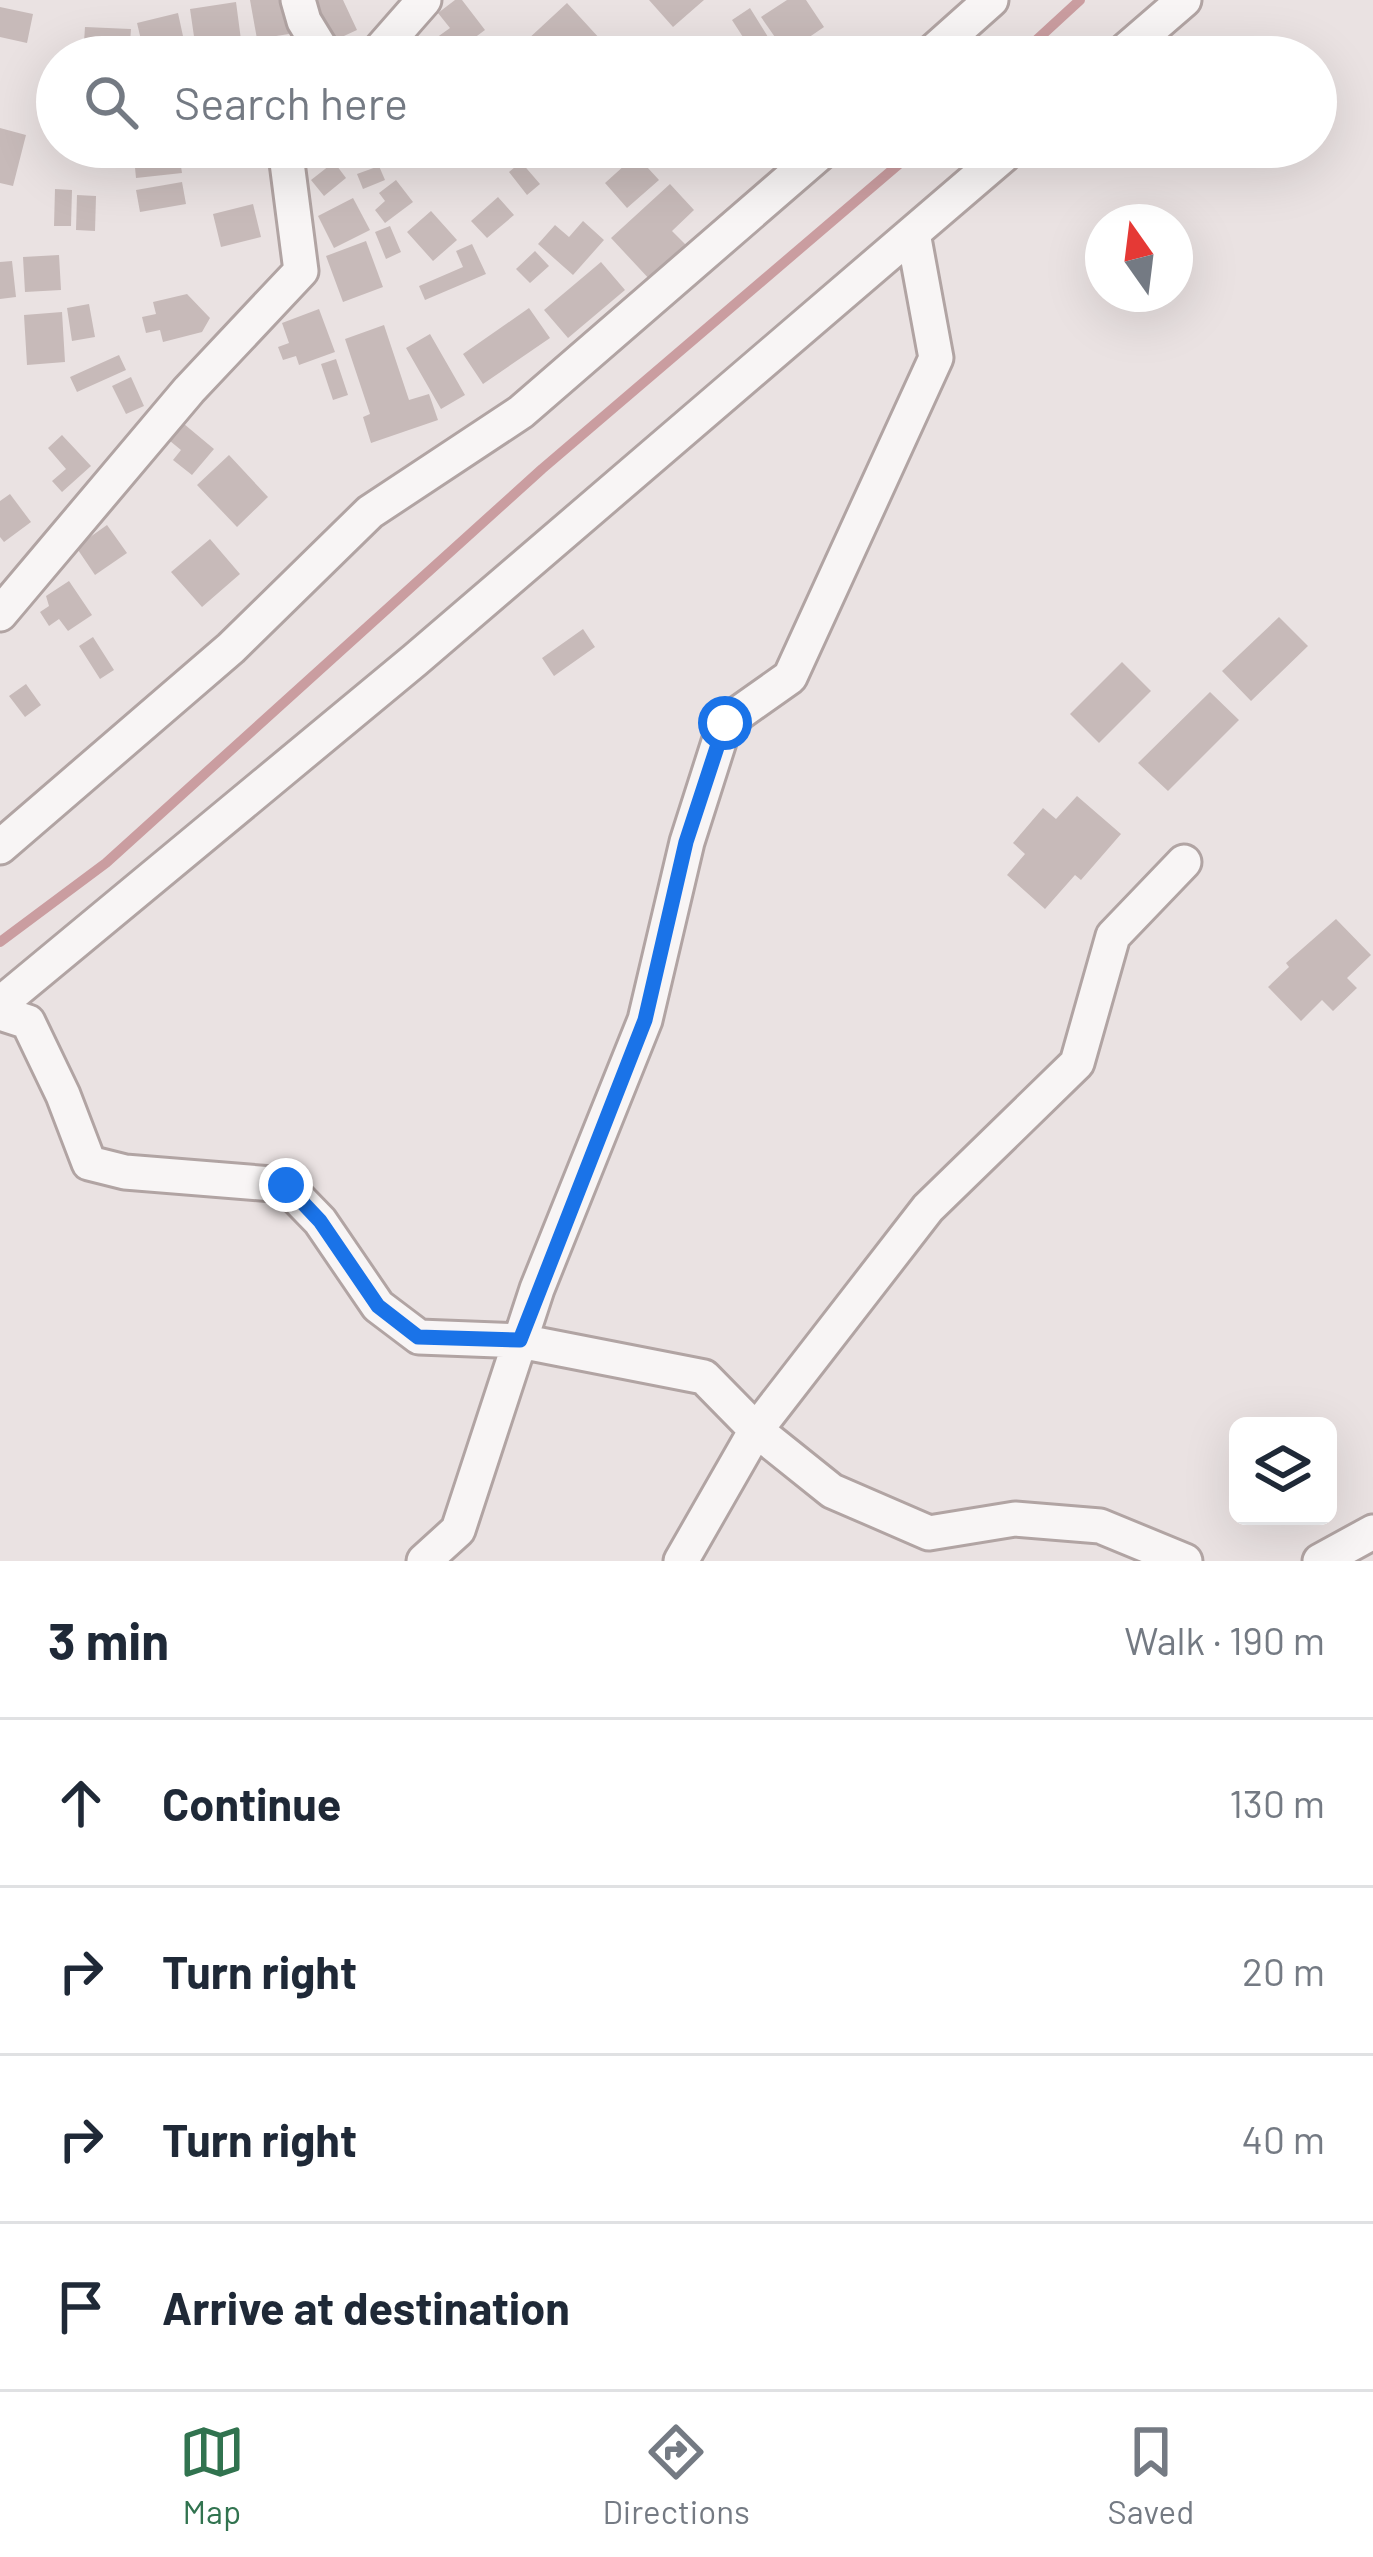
<!DOCTYPE html>
<html lang="en">
<head>
<meta charset="utf-8">
<style>
	:root { --surface:#fff; --page:#f6f6f7; --text:#1f2937; --muted:#747a83; --line:#e0e1e3; --accent:#31734f }
	body { margin:0; font-family:Barlow,sans-serif; background:var(--page); color:var(--text) }
	.controls { position:absolute; right:36px; bottom:36px; display:grid; overflow:hidden; border-radius:18px; box-shadow:0 12px 48px #0002 }
	.controls button { width:108px; height:108px; display:grid; place-items:center; padding:0; border:0; border-bottom:3px solid var(--line); background:var(--surface); color:var(--text); font:60px sans-serif }
	.compass { position:absolute; left:1085px; top:204px; width:108px; height:108px; border-radius:50%; background:var(--surface); box-shadow:0 12px 48px #0002; rotate:346deg }
	.stop { position:absolute; width:36px; height:36px; margin:-27px; border:9px solid #1a73e8; border-radius:50%; background:#fff }
	.stop.end { background:#1a73e8; border-color:#fff; box-shadow:0 3px 12px #0008 }
	.list { margin:0; padding:0; list-style:none }
	h2 { display:flex; justify-content:space-between; align-items:center; height:156px; margin:0; padding:0 48px; font-size:51px }
	h2 small { font-size:39px; font-weight:400; color:var(--muted) }
	.list li { display:grid; grid-template-columns:78px 1fr auto; gap:36px; align-items:center; box-sizing:border-box; height:168px; padding:0 48px; border-top:3px solid var(--line) }
	.list b { display:block; font-size:45px; white-space:nowrap }
	.list em { font-size:39px; font-style:normal; color:var(--muted) }
	.icon { flex:none; width:66px; height:66px; fill:none; stroke:currentColor; stroke-width:2; stroke-linecap:round; stroke-linejoin:round }
	.map { position:relative; flex:none; width:1373px; height:1561px; overflow:hidden }
	.search { position:absolute; background:var(--surface); box-shadow:0 12px 48px #0002; left:36px; right:36px; top:36px; height:132px; display:flex; align-items:center; gap:30px; box-sizing:border-box; padding:0 42px; border-radius:66px; color:var(--muted); font-size:45px }
	.sheet { height:828px; background:var(--surface) }
	nav { display:flex; justify-content:space-around; align-items:center; box-sizing:border-box; height:168px; border-top:3px solid var(--line); background:var(--surface); font-size:33px; color:var(--muted) }
	nav a { display:grid; justify-items:center; gap:6px }
	nav .on { color:var(--accent) }
	.map>svg:first-child { display:block }
</style>
</head>
<body>
<div class="map">
<svg width="1373" height="1561" viewBox="0 0 1373 1561">
	<rect width="100%" height="100%" fill="#eae2e2"/>
	<g fill="none" stroke-linecap="round" stroke-linejoin="round">
		<!-- stream -->
		<path stroke="#ca9da0" stroke-width="10" d="M1018,57L1080,0
			M0,942L106,863L542,469L919,147"/>
	</g>
	<!-- building -->
	<path fill="#c7bab9" d="M250,0H283L289,34L257,39Z
		M313,0H343L357,30L333,41Z
		M455,0H462L485,30L450,56L436,38L450,28L438,13Z
		M649,0H704L673,27Z
		M787,0H806L824,27L786,53L761,17Z
		M236,2L243,55L197,57L190,9Z
		M567,3L612,52L607,57H558L546,44L537,53L526,41Z
		M0,7L33,14L27,43L0,37Z
		M750,8L768,37L750,48L732,20Z
		M178,13L186,50L145,57L137,23Z
		M85,27L131,29L129,57H83Z
		M0,128L26,135L13,186L0,183Z
		M133,147H178L182,173L136,178Z
		M636,155L659,180L627,208L605,183Z
		M334,162L346,178L324,196L311,180Z
		M521,162L540,184L527,195L509,172Z
		M379,166L385,180L363,189L357,174Z
		M396,180L413,202L385,223L375,210L385,201L379,193Z
		M182,182L186,204L140,212L136,190Z
		M670,184L694,210L672,231L689,248L652,282L611,238Z
		M55,189L72,190L71,226H54Z
		M77,195L96,196L95,231L76,230Z
		M498,197L514,215L487,238L471,221Z
		M353,198L370,230L334,248L318,216Z
		M253,204L261,237L221,247L213,214Z
		M431,211L457,240L433,261L407,232Z
		M583,221L604,240L573,275L538,244L555,225L569,237Z
		M390,226L401,252L386,259L375,232Z
		M366,241L383,287L343,302L326,256Z
		M472,244L486,274L425,300L419,286L463,267L456,251Z
		M535,251L549,266L530,283L516,269Z
		M59,255L61,290L25,292L23,257Z
		M12,261L16,297L0,299V262Z
		M601,262L625,290L568,338L544,310Z
		M187,294L210,318L202,332L163,342L160,330L146,333L142,317L156,314L153,302Z
		M89,304L95,337L72,341L67,308Z
		M529,308L550,338L483,384L463,354Z
		M319,309L335,352L299,365L296,356L283,360L278,347L289,343L282,323Z
		M62,312L65,362L27,365L24,315Z
		M384,325L409,400L429,394L438,420L371,443L363,417L370,414L345,339Z
		M430,334L465,395L441,409L406,348Z
		M119,355L126,370L77,392L70,377Z
		M336,359L348,395L333,400L321,364Z
		M131,377L144,406L126,414L112,386Z
		M184,424L214,449L192,475L173,460L181,450L170,441Z
		M62,435L91,466L62,492L52,481L66,469L48,448Z
		M229,455L268,497L237,527L197,485Z
		M10,494L31,522L4,542L0,537V501Z
		M107,525L127,553L95,575L76,547Z
		M210,539L240,574L202,607L171,572Z
		M69,581L92,615L68,631L59,619L49,626L40,612L49,606L46,596Z
		M1279,617L1308,646L1251,701L1222,671Z
		M583,629L595,647L554,676L542,658Z
		M93,637L114,670L100,679L79,646Z
		M1122,662L1151,691L1099,743L1070,714Z
		M26,684L41,705L25,717L9,696Z
		M1210,692L1239,720L1168,791L1138,763Z
		M1077,796L1121,834L1081,880L1075,875L1045,909L1007,875L1025,854L1013,843L1043,808L1056,819Z
		M1336,919L1371,955L1347,978L1357,988L1333,1011L1322,1000L1301,1021L1268,987L1289,967L1286,963Z"/>
	<g fill="none" stroke-linecap="round" stroke-linejoin="round">
		<!-- minor casing -->
		<g stroke="#b1a4a3" stroke-width="39">
			<path id="minor" d="M298,0L304,21L326,57
				M374,57L424,0
				M927,57L991,0
				M1118,57L1184,0
				M0,614L189,390L301,271L285,147
				M0,847L231,648L370,512L521,412L827,147
				M0,1004L415,660L1013,147
				M0,1013L28,1022L63,1095L89,1163L125,1172L285,1185L320,1221L378,1306L419,1337L520,1341L704,1377L756,1430L832,1491L929,1533L1015,1519L1100,1526L1185,1561
				M424,1561L458,1530L537,1289L645,1020L687,842L725,723L790,677L936,358L913,233
				M681,1561L756,1430L928,1208L1077,1063L1113,936L1184,862
				M1320,1561L1373,1532"/>
		</g>
		<!-- minor -->
		<use href="#minor" stroke="#f8f5f5" stroke-width="33"/>
	</g>
	<g fill="none" stroke-linecap="round" stroke-linejoin="round">
		<!-- route -->
		<path stroke="#1a73e8" stroke-width="15" d="M286,1185L320,1221L378,1306L418,1337L520,1340L645,1020L686,842L725,723"/>
	</g>
</svg>
<div class="controls">
<button><svg class="icon" aria-label="layers" viewBox="0 0 24 24"><path d="M12 4l9 5-9 5-9-5zM3 14l9 5 9-5"/></svg></button>
</div>
<svg class="compass" viewBox="-18 -18 36 36"><path d="M0-13l5 13h-10z" fill="#e53935"/><path d="M0 13l5-13h-10z" fill="#747a83"/></svg>
<div class="stop" style="left:725px;top:723px"></div>
<div class="stop end" style="left:286px;top:1185px"></div>
<div class="search"><svg class="icon" aria-label="search" viewBox="0 0 24 24"><circle cx="10" cy="10" r="6"/><path d="M15 15l6 6"/></svg>Search here</div>
</div>
<section class="sheet">
<h2>3 min<small>Walk · 190 m</small></h2>
<ul class="list">
<li><svg class="icon" aria-label="ahead" viewBox="0 0 24 24"><path d="M12 20V5M6 11l6-6 6 6"/></svg><div><b>Continue</b></div><em>130 m</em></li>
<li><svg class="icon" aria-label="right" viewBox="0 0 24 24"><path d="M7 20v-9h11M14 6l5 5-5 5"/></svg><div><b>Turn right</b></div><em>20 m</em></li>
<li><svg class="icon" aria-label="right" viewBox="0 0 24 24"><path d="M7 20v-9h11M14 6l5 5-5 5"/></svg><div><b>Turn right</b></div><em>40 m</em></li>
<li><svg class="icon" aria-label="arrive" viewBox="0 0 24 24"><path d="M6 21V4h12l-3 4 3 4H6"/></svg><div><b>Arrive at destination</b></div></li>
</ul>
</section>
<nav>
<a class="on"><svg class="icon" aria-label="map" viewBox="0 0 24 24"><path d="M3 6l6-2 6 2 6-2v14l-6 2-6-2-6 2zM9 4v14M15 6v14"/></svg>Map</a>
<a><svg class="icon" aria-label="directions" viewBox="0 0 24 24"><path d="M12 3l9 9-9 9-9-9zM9 14v-3h6M13 9l2 2-2 2"/></svg>Directions</a>
<a><svg class="icon" aria-label="saved" viewBox="0 0 24 24"><path d="M7 4h10v16l-5-4-5 4z"/></svg>Saved</a>
</nav>
</body>
</html>
